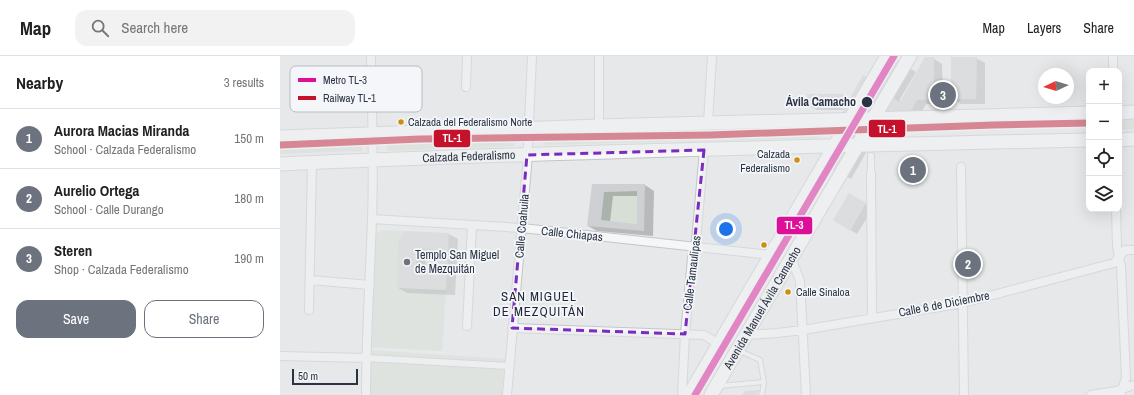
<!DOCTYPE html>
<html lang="en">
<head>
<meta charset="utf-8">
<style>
	:root { --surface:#fff; --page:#f2f2f2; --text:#222; --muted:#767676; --line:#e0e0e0; --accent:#6c737f }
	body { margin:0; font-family:"Archivo Narrow",sans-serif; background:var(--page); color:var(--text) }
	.controls { position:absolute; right:12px; top:12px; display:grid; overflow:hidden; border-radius:8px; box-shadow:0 4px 16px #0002 }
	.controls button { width:36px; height:36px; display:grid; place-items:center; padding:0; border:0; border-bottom:1px solid var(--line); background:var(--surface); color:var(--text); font:20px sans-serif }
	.compass { position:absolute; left:758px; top:12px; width:36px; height:36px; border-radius:50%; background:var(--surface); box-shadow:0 4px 16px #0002; rotate:266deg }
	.scale { position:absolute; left:12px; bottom:10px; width:66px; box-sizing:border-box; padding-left:4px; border:2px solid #2b3445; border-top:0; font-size:11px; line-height:14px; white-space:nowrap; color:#2b3445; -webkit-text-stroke:3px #f4f6f9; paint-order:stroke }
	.you { position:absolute; left:446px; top:173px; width:14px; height:14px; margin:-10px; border:3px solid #fff; border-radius:50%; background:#1a73e8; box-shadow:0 0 0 6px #1a73e833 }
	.badge { display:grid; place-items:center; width:26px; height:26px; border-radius:50%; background:var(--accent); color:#fff; font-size:13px; font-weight:700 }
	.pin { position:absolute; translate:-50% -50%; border:2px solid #fff; box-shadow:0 1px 4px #0006 }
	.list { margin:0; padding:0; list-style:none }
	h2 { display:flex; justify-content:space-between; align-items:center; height:52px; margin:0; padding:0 16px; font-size:17px }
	h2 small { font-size:13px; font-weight:400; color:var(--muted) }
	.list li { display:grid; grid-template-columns:26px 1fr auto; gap:12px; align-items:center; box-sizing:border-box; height:60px; padding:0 16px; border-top:1px solid var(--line) }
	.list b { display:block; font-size:15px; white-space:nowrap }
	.list p { margin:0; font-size:13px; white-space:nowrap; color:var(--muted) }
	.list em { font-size:13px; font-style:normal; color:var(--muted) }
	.actions { display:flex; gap:8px; padding:12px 16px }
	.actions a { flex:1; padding:9px 0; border:1px solid var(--accent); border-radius:12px; text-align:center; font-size:14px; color:var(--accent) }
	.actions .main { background:var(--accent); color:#fff }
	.icon { flex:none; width:22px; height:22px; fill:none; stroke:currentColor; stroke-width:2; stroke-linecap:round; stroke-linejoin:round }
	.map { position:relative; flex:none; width:854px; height:339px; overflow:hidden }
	header { display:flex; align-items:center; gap:24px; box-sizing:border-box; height:56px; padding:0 20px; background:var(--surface); border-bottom:1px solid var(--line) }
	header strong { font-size:19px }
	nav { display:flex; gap:22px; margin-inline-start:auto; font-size:14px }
	.search { width:280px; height:36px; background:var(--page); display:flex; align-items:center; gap:10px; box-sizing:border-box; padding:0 14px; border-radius:12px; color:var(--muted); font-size:15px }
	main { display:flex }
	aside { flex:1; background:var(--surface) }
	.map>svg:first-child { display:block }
</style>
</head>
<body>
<header>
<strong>Map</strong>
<div class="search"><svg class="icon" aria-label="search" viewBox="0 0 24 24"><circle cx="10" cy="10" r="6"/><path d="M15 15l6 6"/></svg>Search here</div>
<nav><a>Map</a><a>Layers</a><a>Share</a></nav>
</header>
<main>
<aside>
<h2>Nearby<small>3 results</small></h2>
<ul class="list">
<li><span class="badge">1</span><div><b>Aurora Macias Miranda</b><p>School · Calzada Federalismo</p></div><em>150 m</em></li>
<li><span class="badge">2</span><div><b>Aurelio Ortega</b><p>School · Calle Durango</p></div><em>180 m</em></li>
<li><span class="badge">3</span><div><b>Steren</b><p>Shop · Calzada Federalismo</p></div><em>190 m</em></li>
</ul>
<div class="actions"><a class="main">Save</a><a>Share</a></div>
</aside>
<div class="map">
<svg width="854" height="339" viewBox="0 0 854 339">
	<rect width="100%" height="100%" fill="#e6e8ea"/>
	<!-- green -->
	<path fill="#d6ded6" d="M839,63H854V73L839,74Z
		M544,72L538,82L263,89V79Z
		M234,79V90L107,95V84Z
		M81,84L82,95L0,98V86Z
		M357,135V168L321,164L324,136Z
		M101,174L124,175L118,186L117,232L166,234L162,295L91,291L96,178Z
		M137,193L156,194L155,218H136Z
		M88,294L225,303L222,339H87Z"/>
	<!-- shadow -->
	<path fill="#0003" fill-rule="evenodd" d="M609,0L636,16L620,43V48L653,2L662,8L663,48H646L634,70L611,57L593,89L591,88L571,123L543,107L563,71L565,54H537L528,49L570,44L591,24Z
		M696,2L705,7V48H681L672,42Z
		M313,129H365L374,135L373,180L317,175L308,170ZM333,140H358V169L330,166Z
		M569,138L593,152L577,178L554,164Z
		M169,178L178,183L175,239L127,237L118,232L119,187ZM146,198H157L156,219H145Z"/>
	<!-- building -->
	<path fill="#ced0d3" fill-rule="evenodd" d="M611,0L627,10L611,41L620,46L645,1H654V43L637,44L624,66L602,53L562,119L541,107L562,71L556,68L564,54L556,49L527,50V38H562L570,42L583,19L591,23Z
		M671,1H697L696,43H671Z
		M312,128H365L364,175L307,170ZM357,135V168L321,164L324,136Z
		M569,137L586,147L570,175L553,164Z
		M124,175L169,177L166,234L117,232L118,186ZM137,193L156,194L155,218H136Z
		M480,334L477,339H462L465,335Z"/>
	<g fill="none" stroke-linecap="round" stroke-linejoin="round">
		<!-- service casing -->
		<g stroke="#c4c6c8" stroke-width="6">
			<path id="service" d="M460,295L480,304L484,326L482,339
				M439,330L484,326"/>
		</g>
		<!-- pedestrian casing -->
		<g stroke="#c4c6c8" stroke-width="8">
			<path id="pedestrian" d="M591,100V117
				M86,302L229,310"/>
		</g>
		<!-- minor casing -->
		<g stroke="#c4c6c8" stroke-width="10">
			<path id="minor" d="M833,0V15
				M186,31L187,0
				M428,67L432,0
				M319,70V0
				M681,111L684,339
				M591,117L592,262
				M836,153L837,191L841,211L846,322L840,339
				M92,163L242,172L491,199
				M512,204L520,225L526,339
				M30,224L90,229
				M29,254L32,107
				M187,270L192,169
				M232,272L424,279L439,288
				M467,279L497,277L523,274L683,247L834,207L845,194H854
				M0,300L86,302
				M86,339C86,280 90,222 92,164C94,109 92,55 91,0
				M227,339L247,111L252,0
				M402,339L405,278L412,202L416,185L424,94
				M811,339L836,335L854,329"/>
		</g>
		<!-- primary casing -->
		<g stroke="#c2c5c8" stroke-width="15">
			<g id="primary">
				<path d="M839,57L854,56"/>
				<path d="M0,81L319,70L809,57"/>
				<path d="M839,84L854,83"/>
				<path id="s1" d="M0,108C269,96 539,90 809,84"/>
				<path d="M409,339L607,0"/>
				<path id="s2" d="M431,339C498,226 564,113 630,0"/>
			</g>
		</g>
		<!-- service -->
		<use href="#service" stroke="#f5f6f7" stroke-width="4"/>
		<!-- pedestrian -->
		<use href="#pedestrian" stroke="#f5f6f7" stroke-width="6"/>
		<!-- minor -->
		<use href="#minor" stroke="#f5f6f7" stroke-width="8"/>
		<!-- primary -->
		<use href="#primary" stroke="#f8f8f8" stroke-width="13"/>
		<!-- rail-1 casing -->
		<g stroke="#f4f6f9" stroke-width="10">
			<path id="rail-1" d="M0,89L140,83L431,79L713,69L809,67"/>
		</g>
		<!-- rail-1 -->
		<use href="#rail-1" stroke="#c5112c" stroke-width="7"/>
		<!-- metro-1 casing -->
		<g stroke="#f4f6f9" stroke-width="10">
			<path id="metro-1" d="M415,339L614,0"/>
		</g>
		<!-- metro-1 -->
		<use href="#metro-1" stroke="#dd0e98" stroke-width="7"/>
	</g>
	<!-- marked area -->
	<path d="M0 0H854V339H0ZM424,94L405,278L232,272L247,99Z" fill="#e6e8ea" fill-opacity=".55" fill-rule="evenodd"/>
	<path fill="none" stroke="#7b2cbf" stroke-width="3" stroke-dasharray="8 5" stroke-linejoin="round" d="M424,94L405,278L232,272L247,99Z"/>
	<!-- markers -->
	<circle fill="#2b3445" stroke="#f4f6f9" stroke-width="1.5" cx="587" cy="46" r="6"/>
	<g fill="#ce8f0e" stroke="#f4f6f9" stroke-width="1.5">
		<circle cx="121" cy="66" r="3.5"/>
		<circle cx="517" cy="104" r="3.5"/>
		<circle cx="484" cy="189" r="3.5"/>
		<circle cx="508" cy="236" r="3.5"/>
	</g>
	<circle fill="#6c737f" stroke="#f4f6f9" stroke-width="1.5" cx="127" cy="206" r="4"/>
	<g text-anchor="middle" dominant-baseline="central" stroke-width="3.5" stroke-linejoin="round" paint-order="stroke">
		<!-- bus labels -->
		<g font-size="11" fill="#2b3445" stroke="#f4f6f9" text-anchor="start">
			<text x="128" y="66">Calzada del Federalismo Norte</text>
			<text x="510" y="98" text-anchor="end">Calzada<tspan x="510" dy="14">Federalismo</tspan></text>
			<text x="516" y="236">Calle Sinaloa</text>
		</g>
		<!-- stop labels -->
		<g font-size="12" font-weight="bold" fill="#2b3445" stroke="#f4f6f9" text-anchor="end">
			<text x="576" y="46">Ávila Camacho</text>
		</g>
		<!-- street labels -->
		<g font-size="12" fill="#2b3445" stroke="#f4f6f9">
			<text stroke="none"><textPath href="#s1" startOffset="189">Calzada Federalismo</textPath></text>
			<text transform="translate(242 170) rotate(-85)">Calle Coahuila</text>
			<text transform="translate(292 178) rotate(6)">Calle Chiapas</text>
			<text transform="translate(412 217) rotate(-83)">Calle Tamaulipas</text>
			<text transform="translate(664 248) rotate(-11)">Calle 6 de Diciembre</text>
			<text stroke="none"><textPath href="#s2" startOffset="101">Avenida Manuel Ávila Camacho</textPath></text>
		</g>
		<!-- poi labels -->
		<g font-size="12" fill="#2b3445" stroke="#f4f6f9" text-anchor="start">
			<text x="135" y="199">Templo San Miguel<tspan x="135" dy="14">de Mezquitán</tspan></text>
		</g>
		<!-- neighbourhood labels -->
		<g font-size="13" letter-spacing="1" fill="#1d2536" stroke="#f4f6f9">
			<text x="259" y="240">SAN MIGUEL<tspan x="259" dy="15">DE MEZQUITÁN</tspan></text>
		</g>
	</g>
	<!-- legend -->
	<rect x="10" y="10" width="132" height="46" rx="6" fill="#f4f6f9" stroke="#b8bcc3" stroke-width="1"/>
	<rect x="18" y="22" width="18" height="4" fill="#dd0e98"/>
	<rect x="18" y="40" width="18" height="4" fill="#c5112c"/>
	<g font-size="11" fill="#2b3445">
		<text x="43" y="28">Metro TL-3</text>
		<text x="43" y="46">Railway TL-1</text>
	</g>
	<g stroke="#f4f6f9" stroke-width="1.5">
		<rect x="588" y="63" width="38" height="19" rx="4" fill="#c5112c"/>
		<rect x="153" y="73" width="38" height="19" rx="4" fill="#c5112c"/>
		<rect x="496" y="160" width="37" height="19" rx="4" fill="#dd0e98"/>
	</g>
	<g font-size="11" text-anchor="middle" font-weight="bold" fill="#fff">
		<text x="607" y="77">TL-1</text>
		<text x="172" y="86">TL-1</text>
		<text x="514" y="173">TL-3</text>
	</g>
</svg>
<div class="controls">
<button>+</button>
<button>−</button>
<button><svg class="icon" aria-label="locate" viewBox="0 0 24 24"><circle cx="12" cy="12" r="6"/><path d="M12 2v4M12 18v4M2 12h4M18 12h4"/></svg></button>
<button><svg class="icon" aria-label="layers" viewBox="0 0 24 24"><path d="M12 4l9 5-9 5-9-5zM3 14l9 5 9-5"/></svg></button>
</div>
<svg class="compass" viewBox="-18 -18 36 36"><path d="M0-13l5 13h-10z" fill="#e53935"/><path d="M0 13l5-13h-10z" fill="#767676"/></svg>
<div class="scale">50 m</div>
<div class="you"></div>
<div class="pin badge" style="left:633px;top:114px">1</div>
<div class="pin badge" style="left:688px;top:208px">2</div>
<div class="pin badge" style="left:663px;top:39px">3</div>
</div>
</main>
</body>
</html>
